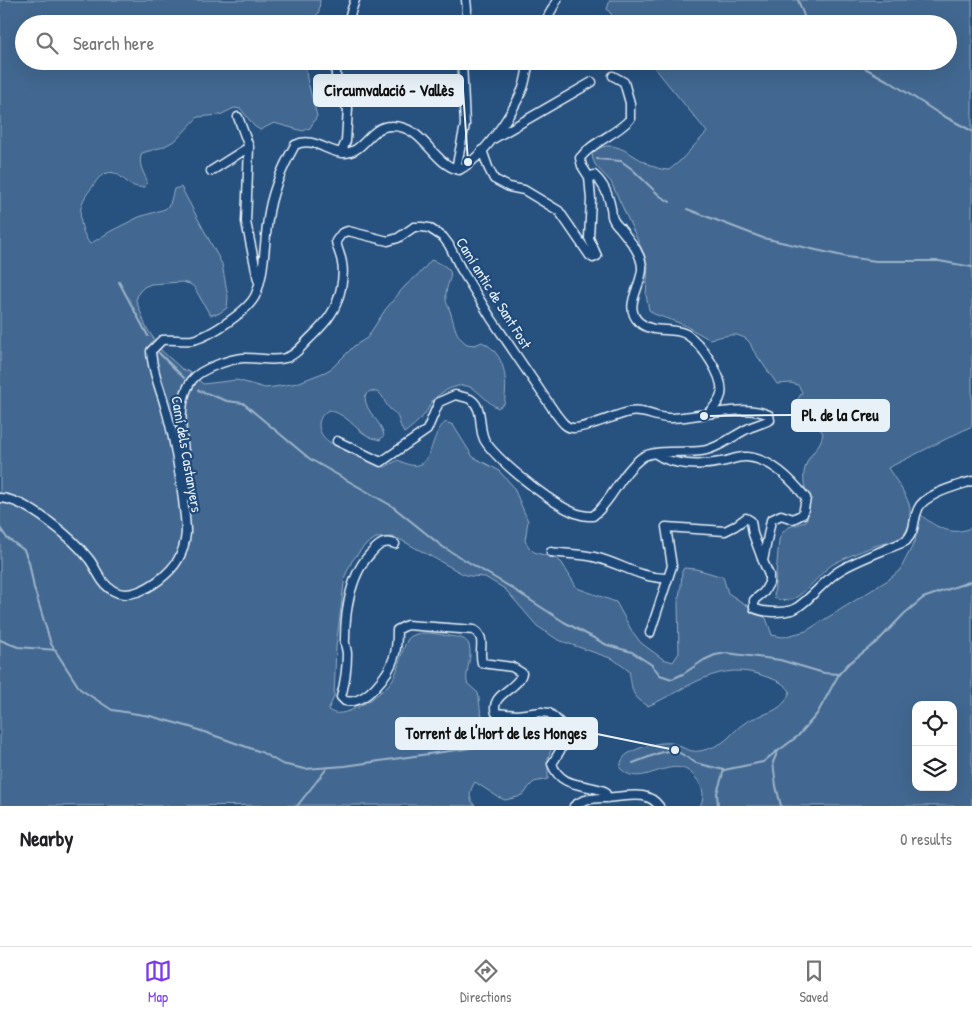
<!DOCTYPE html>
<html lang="en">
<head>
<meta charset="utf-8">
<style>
	:root { --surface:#fff; --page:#f2f2f2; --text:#202124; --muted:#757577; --line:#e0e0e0; --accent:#7c3aed }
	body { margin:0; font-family:"Patrick Hand",sans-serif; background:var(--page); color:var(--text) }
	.controls { position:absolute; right:15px; bottom:15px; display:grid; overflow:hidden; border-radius:10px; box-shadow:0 5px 20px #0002 }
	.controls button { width:45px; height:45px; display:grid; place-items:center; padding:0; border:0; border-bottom:1px solid var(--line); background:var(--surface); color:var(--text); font:25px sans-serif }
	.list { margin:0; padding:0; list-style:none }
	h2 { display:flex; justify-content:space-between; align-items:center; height:65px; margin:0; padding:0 20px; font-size:21px }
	h2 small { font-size:16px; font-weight:400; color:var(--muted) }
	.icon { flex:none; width:28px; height:28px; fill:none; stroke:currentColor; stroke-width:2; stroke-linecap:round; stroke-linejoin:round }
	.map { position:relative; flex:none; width:972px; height:806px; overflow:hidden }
	.search { position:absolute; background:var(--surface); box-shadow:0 5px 20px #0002; left:15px; right:15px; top:15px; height:55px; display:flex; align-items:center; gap:12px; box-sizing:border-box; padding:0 18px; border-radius:28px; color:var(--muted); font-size:19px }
	.sheet { height:140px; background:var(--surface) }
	nav { display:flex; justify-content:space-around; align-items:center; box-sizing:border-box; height:70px; border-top:1px solid var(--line); background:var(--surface); font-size:14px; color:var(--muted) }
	nav a { display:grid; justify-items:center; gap:2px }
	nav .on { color:var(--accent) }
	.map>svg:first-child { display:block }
</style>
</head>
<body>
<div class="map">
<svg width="972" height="806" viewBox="0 0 972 806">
	<rect width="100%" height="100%" fill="#27517f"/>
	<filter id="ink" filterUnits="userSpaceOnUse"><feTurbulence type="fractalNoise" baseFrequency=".02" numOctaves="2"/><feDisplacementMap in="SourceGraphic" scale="10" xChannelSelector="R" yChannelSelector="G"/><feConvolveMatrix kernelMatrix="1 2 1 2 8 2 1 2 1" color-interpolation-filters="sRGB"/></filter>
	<g filter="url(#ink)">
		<!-- green -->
		<path fill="#436891" stroke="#96acc4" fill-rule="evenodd" d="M0,0H320L319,12L311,24H24V61H305L307,79L317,116L310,128L303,131L274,123L260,130L254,126L241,109L234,108L220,115L198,117L176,140L163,147L142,153C138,163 142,170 147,180L145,187C125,190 122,169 107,173C100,175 96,181 93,186C90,190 86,195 84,199C77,213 81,232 90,244L111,231L139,217L165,209L170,204L174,189L181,187L222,264L228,297L227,308L218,314L210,315L194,287L190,284L182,282L151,284L144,287L139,292L136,300L146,327L161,350L182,369L190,372L203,384L237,380L265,388L274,387L297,383L325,372L332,368L354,346L367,338L385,310L405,286L422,271L431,260C465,272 444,278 446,299C446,304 450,309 451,314C455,326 455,336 467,344L475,345L482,342C506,353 508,382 504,404L498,408C487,403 481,392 470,387C458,382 440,392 432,401C429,405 428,411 424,415C418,422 411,428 404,433C401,428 400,423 398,418C396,413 393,412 390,409C381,400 386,392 370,391L365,396C365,413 381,420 384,435L380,440C356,436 353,416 329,410C314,418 317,435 331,443L385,467L398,460C437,481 426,435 446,422L453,425L473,457L498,470L513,486L528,521L525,541L529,547L534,552L557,559L562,563L577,588L616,602L632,631L641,643L663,659L673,662L679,653L678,602L681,586L682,571L684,568L696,569L723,577L728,593L766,618L772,635L783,637L806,631L888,580L900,570L915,541L921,515C936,528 954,537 972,527V806H700C704,798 704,792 700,784C676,743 644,794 620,768C621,764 621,761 624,757C631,749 660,741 671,743C681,745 688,753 700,751C709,749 721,745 728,738C734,732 740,725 748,721C765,712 783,713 790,691C784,683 776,680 767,677C719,658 688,689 648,706C630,695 633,691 629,671L613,659L558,640L537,626L505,589L485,577L470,576L463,574L401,540L394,537L376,538L364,546L352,561L345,576L336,647L334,697L328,710C329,710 333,713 335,713C351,716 385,692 393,679C399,669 402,647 408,639C417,629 437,634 449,636C456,637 466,637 469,645C473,657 465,670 467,683L478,693C480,700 479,710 482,716C497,737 535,721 552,735L551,750L548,758V779L534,782L529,787L525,793L518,797L505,800L498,797L475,782C469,792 468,797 475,806L404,805L0,806ZM916,705H953V787H916Z
			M610,0H972V426L888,468C895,479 905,492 909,504C911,509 910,521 908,527C903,544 880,542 867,549C856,553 845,558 835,563C817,572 797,613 774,597L779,540C785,523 793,528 806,521C816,496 799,491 805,468C808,454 821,448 823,433L814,422L795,413L794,406L802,392L798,385L791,383L777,384L753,350L750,343L745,338L737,335H730L709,339L682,324L654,314L649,310L646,295L648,267L644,254L611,182L596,166L593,160L592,153C618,130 640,170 669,170L680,161L707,132L649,61H948V24H619L607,9Z"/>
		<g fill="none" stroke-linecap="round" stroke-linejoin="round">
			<!-- stream -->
			<path stroke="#9db3c9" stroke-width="2" d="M798,0L807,24
				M730,23L732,24
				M678,24L707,22
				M852,61L892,83L938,113L972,131
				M597,159L621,161L632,169L660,196L670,202
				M687,209L763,238L847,257L876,261H939L972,267
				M119,282L148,336
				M159,353L184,378
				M198,390L227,401L243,403L310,459L392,506L443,547L507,585L564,622L607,645L632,652L652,665L660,675L672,679L683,674L704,660L715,655L727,653L780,660L824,673L839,674
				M0,528L7,538L24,550L29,562L34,588L51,644L80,689L112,710L150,716L190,727L261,752L282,764L305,769L345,766L505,743L529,744L548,748
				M0,640L18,647L56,650
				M633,763L662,752L675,750L696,763L724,770
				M297,806L328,767
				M718,806L717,793L724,770L763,762L777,751
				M781,806L776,786L773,762L778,751L798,736L817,714L839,674L848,664L878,641L904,614L923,598L972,581"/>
			<!-- minor casing -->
			<g stroke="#e8f1f8" stroke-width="11">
				<path id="minor" d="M466,0L467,9L466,24
					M347,24L355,0
					M544,24L557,0
					M336,61V91L338,99L348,108L346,141L341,153
					M238,117L249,147L246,222L258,280
					M493,139L592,82
					M482,150L488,167L494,179L509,187L524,190L559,211L590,256L593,258L597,256L589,238L591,199L589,177L594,175C604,184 608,194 611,208C612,211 611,216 613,219C614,222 618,226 620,228C629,240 641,252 642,267C643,285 622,306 639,322C654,335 671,326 686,334C701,343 725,377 721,395C719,403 714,407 708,413
					M456,169L465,125L462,61
					M211,171L249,147
					M589,177L582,166L580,158C593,141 616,135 630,119V103L624,82L613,76
					M656,454C673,466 701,466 721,462C730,461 737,456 747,457C771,459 792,480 806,498L803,514L793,519L781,515L771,520L763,561L769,575V583L764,592L754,600V608C764,613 781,613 792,610C806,605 824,580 839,571C858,559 886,550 906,541C917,528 912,522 918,509C924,494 957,486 972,481
					M0,498C26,499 73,538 89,559C97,569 101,585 114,591C128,599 147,589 159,580C176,567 184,554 186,533C186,521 184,510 183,499C179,468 174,436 165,406C160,388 152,370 151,351L162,340C172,339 183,341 192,340C209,337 250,310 256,294C265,271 264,244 268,219C271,193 282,168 295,145C313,136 326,152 343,153C364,154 369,126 391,126C424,125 432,164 459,170C484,157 513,113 523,88C526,79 527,70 529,61
					M183,498L187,495C191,485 187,476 186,465C182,440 176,402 192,380C200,369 230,359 243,358C257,357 271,362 285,358C295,356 302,346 308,340C316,332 325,324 331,314C339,302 345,278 342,263C341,255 337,249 336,241L342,233L348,231L388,241L398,238L414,227H422L429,228L443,237L449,245L461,269L491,318L556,414C561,420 565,428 573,428C584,429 615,415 629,412C645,409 654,418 670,418C697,418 744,403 769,415L770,420C763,423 756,425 749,428C734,435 718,449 701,451C686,453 653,449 641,458C620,474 613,500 593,516C589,516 585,516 582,515C558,510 502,464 487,444C476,431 486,409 470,399C466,397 459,396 455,395L439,402L427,430L381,462L337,441
					M395,544C385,540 379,544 372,552C351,572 345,610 345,639C344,644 347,649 347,654C347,669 345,682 341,697L345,701C365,706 389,674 394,657C397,648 397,639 397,630L407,625L474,630C487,638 478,650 482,663L512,667L522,673C518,690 489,694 496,713L517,715L541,712L549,713L554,717L566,729L567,739L552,764C561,788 583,783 604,791L608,798
					M551,552C565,554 580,554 594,557C620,563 641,579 668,578
					M650,633L672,566L666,527L725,531L735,526L746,518L751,521L753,534L763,561
					M574,806C586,796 600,799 615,797C630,796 648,791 659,806"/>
			</g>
			<!-- minor -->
			<use href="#minor" stroke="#1f4a7a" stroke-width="8"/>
		</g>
	</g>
	<g text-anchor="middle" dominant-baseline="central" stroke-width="4.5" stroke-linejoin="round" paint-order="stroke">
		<!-- street labels -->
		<g font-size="15" fill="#e8f1f8" stroke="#1f4a7a">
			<text transform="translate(494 293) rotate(58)">Camí antic de Sant Fost</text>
			<text transform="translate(187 454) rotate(80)">Camí dels Castanyers</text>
		</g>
	</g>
	<!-- callouts -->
	<path fill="none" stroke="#e8f1f8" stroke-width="2" d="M468 162L463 90M704 416L792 415M675 750L597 734"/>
	<g fill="#e8f1f8" stroke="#1f4a7a" stroke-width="2">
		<circle cx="468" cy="162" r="5"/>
		<circle cx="704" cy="416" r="5"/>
		<circle cx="675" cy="750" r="5"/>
	</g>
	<g fill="#e8f1f8" stroke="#e8f1f8" stroke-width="2">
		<rect x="314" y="75" width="149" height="31" rx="5"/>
		<rect x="792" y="400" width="97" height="31" rx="5"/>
		<rect x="396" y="718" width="201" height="31" rx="5"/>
	</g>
	<g font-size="16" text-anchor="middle" font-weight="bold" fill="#111">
		<text x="389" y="96">Circumvalació - Vallès</text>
		<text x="840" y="421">Pl. de la Creu</text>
		<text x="496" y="739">Torrent de l'Hort de les Monges</text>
	</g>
</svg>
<div class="controls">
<button><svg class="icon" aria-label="locate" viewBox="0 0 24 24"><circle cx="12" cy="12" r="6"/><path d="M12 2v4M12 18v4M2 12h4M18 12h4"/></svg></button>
<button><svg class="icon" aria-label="layers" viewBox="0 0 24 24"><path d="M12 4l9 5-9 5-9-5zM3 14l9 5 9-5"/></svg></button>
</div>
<div class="search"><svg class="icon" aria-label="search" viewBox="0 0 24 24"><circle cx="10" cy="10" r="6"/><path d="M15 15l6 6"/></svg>Search here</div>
</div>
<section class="sheet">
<h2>Nearby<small>0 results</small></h2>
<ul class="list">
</ul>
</section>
<nav>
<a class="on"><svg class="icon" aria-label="map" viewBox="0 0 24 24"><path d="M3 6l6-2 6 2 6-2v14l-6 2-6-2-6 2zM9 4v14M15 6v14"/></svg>Map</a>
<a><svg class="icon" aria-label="directions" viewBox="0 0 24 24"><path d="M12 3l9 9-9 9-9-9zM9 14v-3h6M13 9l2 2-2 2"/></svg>Directions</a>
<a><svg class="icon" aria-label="saved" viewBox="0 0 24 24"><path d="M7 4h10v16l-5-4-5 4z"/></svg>Saved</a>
</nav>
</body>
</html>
